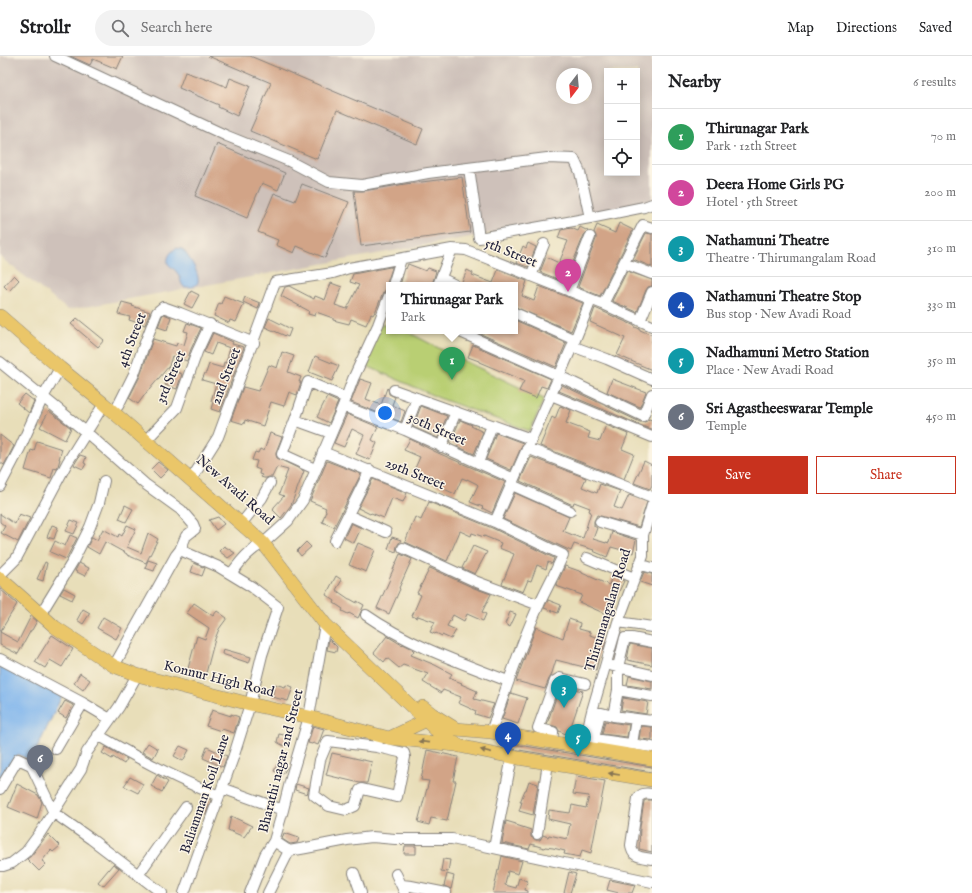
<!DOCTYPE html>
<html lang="en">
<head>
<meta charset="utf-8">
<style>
	:root { --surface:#fff; --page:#f2f2f2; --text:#202124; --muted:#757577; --line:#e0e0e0; --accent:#c8321e }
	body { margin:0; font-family:"IM FELL English",serif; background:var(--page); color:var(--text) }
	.controls { position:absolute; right:12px; top:12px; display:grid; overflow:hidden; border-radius:0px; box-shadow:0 2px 10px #0003 }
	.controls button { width:36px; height:36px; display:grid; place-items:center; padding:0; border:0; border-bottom:1px solid var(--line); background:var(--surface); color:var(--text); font:20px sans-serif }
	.compass { position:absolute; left:556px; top:12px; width:36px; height:36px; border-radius:50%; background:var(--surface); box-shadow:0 2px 10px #0003; rotate:196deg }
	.you { position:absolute; left:385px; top:357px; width:14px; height:14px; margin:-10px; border:3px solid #fff; border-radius:50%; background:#1a73e8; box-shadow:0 0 0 6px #1a73e833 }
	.badge { display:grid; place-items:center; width:26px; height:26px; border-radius:50%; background:var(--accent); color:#fff; font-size:13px; font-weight:700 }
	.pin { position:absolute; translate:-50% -33px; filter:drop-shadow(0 1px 2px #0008) }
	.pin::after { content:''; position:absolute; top:21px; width:14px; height:12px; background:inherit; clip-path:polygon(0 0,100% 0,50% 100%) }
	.popup { position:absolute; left:386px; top:226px; width:132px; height:52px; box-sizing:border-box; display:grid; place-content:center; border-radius:0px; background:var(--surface); filter:drop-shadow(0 1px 3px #0005); font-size:13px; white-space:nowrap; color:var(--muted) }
	.popup b { font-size:15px; color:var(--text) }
	.popup::after { content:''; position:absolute; left:50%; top:100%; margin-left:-8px; border:8px solid transparent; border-top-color:var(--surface) }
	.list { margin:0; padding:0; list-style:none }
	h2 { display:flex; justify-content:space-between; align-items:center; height:52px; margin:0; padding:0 16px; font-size:17px }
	h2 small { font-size:13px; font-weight:400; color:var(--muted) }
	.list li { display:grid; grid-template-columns:26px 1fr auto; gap:12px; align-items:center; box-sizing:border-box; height:56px; padding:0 16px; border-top:1px solid var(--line) }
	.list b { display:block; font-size:15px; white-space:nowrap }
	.list p { margin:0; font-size:13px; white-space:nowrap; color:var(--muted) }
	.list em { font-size:13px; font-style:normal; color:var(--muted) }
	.actions { display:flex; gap:8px; padding:12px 16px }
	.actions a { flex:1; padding:9px 0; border:1px solid var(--accent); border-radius:0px; text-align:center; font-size:14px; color:var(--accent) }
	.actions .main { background:var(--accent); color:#fff }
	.icon { flex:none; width:22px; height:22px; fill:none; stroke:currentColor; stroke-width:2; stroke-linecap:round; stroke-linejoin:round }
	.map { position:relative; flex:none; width:652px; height:837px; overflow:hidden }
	header { display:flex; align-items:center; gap:24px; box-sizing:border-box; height:56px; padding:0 20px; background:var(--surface); border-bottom:1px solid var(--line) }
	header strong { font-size:19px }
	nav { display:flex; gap:22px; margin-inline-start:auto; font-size:14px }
	.search { width:280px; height:36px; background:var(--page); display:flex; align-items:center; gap:10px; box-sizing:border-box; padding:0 14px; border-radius:22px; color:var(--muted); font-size:15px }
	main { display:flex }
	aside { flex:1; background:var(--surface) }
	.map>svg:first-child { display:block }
</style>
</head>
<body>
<header>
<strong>Strollr</strong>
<div class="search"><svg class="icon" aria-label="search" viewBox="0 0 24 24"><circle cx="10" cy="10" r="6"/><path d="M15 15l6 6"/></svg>Search here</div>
<nav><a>Map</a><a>Directions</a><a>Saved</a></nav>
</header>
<main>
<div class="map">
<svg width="652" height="837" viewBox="0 0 652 837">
	<rect width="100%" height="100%" fill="#fcf5e5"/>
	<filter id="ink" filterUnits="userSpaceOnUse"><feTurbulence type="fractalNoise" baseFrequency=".025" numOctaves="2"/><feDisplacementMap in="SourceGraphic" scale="8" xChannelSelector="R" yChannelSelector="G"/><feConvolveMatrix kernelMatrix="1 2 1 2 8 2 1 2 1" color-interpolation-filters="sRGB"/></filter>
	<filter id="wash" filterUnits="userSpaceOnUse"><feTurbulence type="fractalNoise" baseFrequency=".012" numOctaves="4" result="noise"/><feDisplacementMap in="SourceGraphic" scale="16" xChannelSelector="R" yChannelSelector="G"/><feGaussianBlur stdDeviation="0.9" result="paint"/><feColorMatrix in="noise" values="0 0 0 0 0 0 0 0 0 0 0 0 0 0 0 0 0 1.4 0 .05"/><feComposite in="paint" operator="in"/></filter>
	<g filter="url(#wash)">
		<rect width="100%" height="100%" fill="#e8deb9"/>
		<!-- industrial -->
		<path fill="#cec1ba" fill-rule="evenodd" d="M0,0H652V148L68,254L0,201ZM607,15H637V117H607ZM562,18H586V42H562Z"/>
		<!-- green -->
		<path fill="#b9cf73" stroke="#6e7857" d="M374,267L389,270V275H406L454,300L544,343L530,375L439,342L360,307Z"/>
		<!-- water -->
		<path fill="#7db4ed" stroke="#506b94" d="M176,192L182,193C188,199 200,217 198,226C197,229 195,229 193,231H184C180,227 181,222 178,218C176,214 171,211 168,208C167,200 170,197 176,192Z
			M0,608L62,640L31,705L18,698L0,726Z"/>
		<g id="blocks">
			<!-- building -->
			<path fill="#d2a487" d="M70,0H123L117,13L93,3L90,9Z
				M208,0H250L423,73L417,88L337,54L317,103L250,75L271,27Z
				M185,16L208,24V23L227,31L230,22L250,30L237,60L218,51L219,49L179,32Z
				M217,88L285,117L278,134L262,127L247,162L195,140Z
				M462,121L470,176L361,190L354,135H363L405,128Z
				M302,128L349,146L325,202L297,190L294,197L276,189L278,184L258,176L274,137L295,145Z
				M619,167L633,174L600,240L578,231L596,183V180L594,176L597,169L615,177Z
				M580,171L588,175L584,179L565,226L540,216L546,201L559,207L568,185L558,182L561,174L571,172L578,175Z
				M646,177L652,178V211L633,203Z
				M528,187L536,191L528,211L516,207L523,190L526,192Z
				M408,208L426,215L428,212L436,215L432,229H400L405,212L406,213Z
				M390,211L392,212L387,227V232L383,237L376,254L373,259L371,258L366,269L351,263L349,268L333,264V262L316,256L315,260L308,258L309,255L281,240L285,231L289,230L314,243L315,240L325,244L331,227L342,231L335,249L347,253L359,229L350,226L353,218Z
				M467,214L473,217L472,219L493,227L498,214L527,225L522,240L534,245L539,230L583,247L571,275L515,251V229H461Z
				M627,215L652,224V230L648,231L646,234L637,256L612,245Z
				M14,219L19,224L9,235L4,230Z
				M191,235L199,239L192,252L184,248Z
				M224,240L244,248L236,266L230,264L229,267L214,260L219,247L221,248Z
				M245,241L260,247L258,253L243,246Z
				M122,246L133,249L132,250L150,256L145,269L129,264L130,261L118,258Z
				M595,252L635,270V271L640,273V274L652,279V314L617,299L625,282L590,266Z
				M164,258L171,261L167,274L158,271L162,260Z
				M77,262L104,284L98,291L71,268Z
				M269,262L291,273L288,281L265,271Z
				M515,264L566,287L556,311L474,275H515Z
				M187,267L201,272L191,293L187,305L172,300L169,310L149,334V333L138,348L129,342L140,320L153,283L176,290L177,287L184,289L188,276L184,275Z
				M213,277L233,286L232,288L244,291L220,356L211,353L213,346L211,345L216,328L202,324L205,317H206L209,308L223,312L224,306L226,307L230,292L216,287L211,299L204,296Z
				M473,289L551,323L547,332L541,330L536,342L519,335L524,325L479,306V305L468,301Z
				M282,296L294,300L288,316L301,321L299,326H301L297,339L289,336L284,350L271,346L263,370L245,364L244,368L231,364L243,331L258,335L269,309L277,312Z
				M315,300L339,310L332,325L309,316Z
				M171,314L182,318L177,333L165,329Z
				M360,323L372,327L366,343L381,349L387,332L388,333L389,338L395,341L392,349L405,355L401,366L351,346Z
				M612,323L646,336L640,351L607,336Z
				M562,329L640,366H644L647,365L649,363L652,364V374L559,335Z
				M25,338L34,345L29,357L17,347Z
				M327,341L338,346L329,367L317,361Z
				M421,350L447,360L438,382L413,371Z
				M560,350L571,354L566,367L590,376L588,382L600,385L606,369L628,378L622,393L634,398L624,423L540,390L552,361L555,363Z
				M49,355L71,372L65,384L40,371Z
				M347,358L378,371L372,384L377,387L370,404L356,398L364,379L352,373L344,391L334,387Z
				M460,364L472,369L471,370L483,376L474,398L450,387Z
				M270,377L282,381L276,396V399L277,402L304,415L291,449L281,462L273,454L274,451L284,440L279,438L288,414L277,411L272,421H269L266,422H264L261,421L262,419L259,418L260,414L255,412L257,405L252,404L255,396L258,397L260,393L264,395Z
				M496,377L523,387L511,414L486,403Z
				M0,379L14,390L4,409L0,406Z
				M410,383L438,397L505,426L492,457L482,452L483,451L470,446L478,429L477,428L467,423V424L462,422L455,438L433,428L412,419L420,401L404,394Z
				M37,385L62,393L59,403H60L58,410L57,413L54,412L51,422L25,414L31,394L34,395Z
				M80,399L86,401L84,407L86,408L83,413L74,409Z
				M531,401L586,422L582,431L597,437L600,428L620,435L614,451L622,454L629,439L647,446L639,471L597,459L594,465V470L597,472L593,483L606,487V486L609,487L612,476L636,484L633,497L611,491L607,501L593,495L594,494L574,488L571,495L503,463L515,437L569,461L563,475L580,482V481L583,482L591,456L589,455L590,452L574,446L573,449L520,425Z
				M327,405L361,418L334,471L322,466L326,455L325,454L326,452L310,445Z
				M644,405L652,409V429L650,433L634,427Z
				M158,406L168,414L160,422L151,413Z
				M373,423L407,437L403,446L392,442L384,462L371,457L370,458L358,452Z
				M429,446L492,472L554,502L552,508L548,506L546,513L537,509L531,525L528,524L523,536L502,528L514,498L499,492L501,487L484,480V481L472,477L471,480L460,475L447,505L405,486L415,461L421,464Z
				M125,449L133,453L126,466L119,463Z
				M0,458L15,468L19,458L30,462L18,486L1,477L5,470L0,466Z
				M218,461L224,468L216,474L209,464Z
				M71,464L79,467L74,478L66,475Z
				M351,467L361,472L354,487L344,482Z
				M52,469L58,471L54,483L47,481Z
				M127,469L136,473L127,491L141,497L148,477L158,483L146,507L127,499V498L105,486L99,498L87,491L92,481L97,484L103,473L118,481L119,478L122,480Z
				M70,479L77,482L66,503L50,496L55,485L65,490Z
				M392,481L401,484L397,490L396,496L388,493Z
				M306,486L311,491L301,500L297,495Z
				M358,487L375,494L366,516L349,509Z
				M224,490L235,497L228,502L219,495Z
				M473,490L487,496L475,518L462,512Z
				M400,498L412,503L399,532L400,533L389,558L377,552L390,523H389Z
				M148,504L157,507L154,515L145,512Z
				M45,506L47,507L43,525L37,523Z
				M79,507L89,512L85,520L75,515Z
				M194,507L205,512L202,520L191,516Z
				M565,510L582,516V517L609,529L612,520L624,525L613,548L615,549L610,560L579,546L582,539L556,530Z
				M430,512L474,532L491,538L482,556L486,558L483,565L467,558L464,565L453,559L447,570L456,574L451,583L442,579V580L436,577L435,578L430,576L435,566L418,560L417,562L412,560L421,539L417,537Z
				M644,516L652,518V530L640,526Z
				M336,520L342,524L336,534L349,543H350L357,547V545L364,549L358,562L349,557L348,558L342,555L343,553L334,547L335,545L326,539Z
				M64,532L75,538L72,544L60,538Z
				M0,533L17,548L0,576L18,586L31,560L37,565L32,574H31L18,598L0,589Z
				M548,544L561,549L558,557L544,552Z
				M194,547L213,560L217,555L227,562L219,573L215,583L205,621L187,616L197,580L205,583L209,572L187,557Z
				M83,553L90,557L83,568L77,564Z
				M510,556L516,558L510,571L505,568Z
				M103,561L122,572L116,583L97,572Z
				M569,563L580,567L579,573L590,576V579L606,585L603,594L601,593L596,614L556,604L551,620L549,623L545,633L516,625L536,571L563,582Z
				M52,579L73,593L62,611L50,604L45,612L35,606Z
				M387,580L402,589L403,588L411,592L414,595L411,599L435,609L452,618L449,622L462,627L461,628L477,635L474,643L494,648L488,662L475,658L476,655L458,647L461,641L443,634L441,637L423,626L428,618L403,609L399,612L387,602L384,606L374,597Z
				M329,583L337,591L336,596L327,594Z
				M630,588L652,592V609L627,604Z
				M223,593L251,601L249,607L222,598Z
				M80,617L90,624L83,634L74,627Z
				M629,620L652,625V633L627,629Z
				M275,628L285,631L286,629L293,631L288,645L272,641Z
				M560,630L583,635L568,679L559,675L557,671L547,668Z
				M511,637L527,642L518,668L502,663Z
				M623,642L648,646L646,658L621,654Z
				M65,645L73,649L66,662L58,657Z
				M212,654L231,660V658L239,661L234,677L222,673L221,675L206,670Z
				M605,665L629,669L627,681L602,678Z
				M313,670L324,673L318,689L313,687L312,688L308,687Z
				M641,670L652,671V684L639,683Z
				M279,678L289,680L284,690L277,686Z
				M148,687L158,693L153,702L142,696Z
				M507,687L652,711V716L513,693L506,692Z
				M180,690L189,694L183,705L174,700Z
				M106,691L127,703L124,708L113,701L112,703L102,697Z
				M207,691L227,700L223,711L203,702Z
				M427,694L458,701L453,725H456L447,765L431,762L429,769L418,766L429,725L421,724Z
				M332,697L372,706L367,727H360L326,719Z
				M278,707L287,711L283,718L274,715Z
				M157,719L168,726L162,736L151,730Z
				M576,720L605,725L591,797L582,794L580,801L564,798L565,795L553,792L545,791L544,792L531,788L529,793L502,787L506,765L516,768V769L531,774V781L536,784H540L543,779L548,781L549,779L567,783L570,768L548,763L549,754L570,757L572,749L586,752L589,740L573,738Z
				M130,721L143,728L138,737L124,730Z
				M529,725L538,728L533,759L519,755L522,746H520L525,734H526Z
				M17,728L38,739L42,746L37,763L8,751Z
				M296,728L309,732L307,738L295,734Z
				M205,741L211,744L206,758L200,756Z
				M646,744H652V796L639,793L640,771L644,745Z
				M231,760L252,770L244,781L228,774Z
				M284,777L299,782L297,787L290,788L282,783Z
				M48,778L60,790L53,796L51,794L42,805L46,808L39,815L27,803L31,800Z
				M405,790H416V798H404Z
				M502,800L522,805L518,818L508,815L505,829L516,832L519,822L527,825L525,834L528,835V837H493L498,814H499Z
				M443,803L450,804L448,816L441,815Z
				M113,808L119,812L103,830L98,826Z
				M569,816L576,818L570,837H564Z
				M447,818L454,820L451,833L444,830Z
				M610,824L635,829L632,837H619L607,834Z"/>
		</g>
	</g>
	<g filter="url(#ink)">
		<use href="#blocks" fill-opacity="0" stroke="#85807a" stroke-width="1"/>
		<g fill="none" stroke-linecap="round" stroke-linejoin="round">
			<!-- minor casing -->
			<g stroke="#85807a" stroke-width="12">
				<path id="minor" d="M55,0L227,80L289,105L329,126L362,129L428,117L547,102L574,103L580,116L590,162L644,151L652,148
					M469,112L479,182L590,162
					M652,172L643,169L603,248L652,270
					M624,207L652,218
					M531,220L544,188
					M441,222L455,229
					M393,229L401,203
					M438,229L452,193
					M569,235L590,181
					M515,257L575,284
					M640,265L652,236
					M458,275L559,320L643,360L652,338
					M572,290L607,303L652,323
					M0,306L86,376L145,428L181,454L193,468L195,473L186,480L180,494
					M394,334L531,383
					M551,339L652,381
					M118,350L134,318L143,292L157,256L163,251L180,257L254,287
					M343,350L405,374L512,422V429L570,455
					M295,364L308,326L346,342
					M405,374L417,342
					M150,380L177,352L197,296L210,268
					M441,391L456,356
					M527,392L652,441
					M323,396L495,466L563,499C554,520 542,540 533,562C517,599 504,638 491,676
					M478,407L492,369
					M315,413L282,398L295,364L331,377
					M194,419L218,381L275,226L333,217L349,212L452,193L466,194L603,248
					M0,430L20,392L42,343L60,312
					M348,459L386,476
					M245,463L262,442L270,427
					M495,466L575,284L591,244
					M600,466L643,479
					M268,483L288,465L303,444L343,350L353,323L378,269L389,240
					M335,485L370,414
					M403,492L477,526L539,549
					M587,502L634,522
					M639,508L652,512
					M231,518C241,505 248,495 263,487
					M0,519L16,503L67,407L104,348
					M40,559L73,505L90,471L99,447L104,425
					M366,559C409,589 459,606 508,625
					M618,566L652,571
					M0,603L83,647L110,663
					M114,610L176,499L180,494L219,511L252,531L278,551L262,599L250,648L234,699L184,837
					M613,610L652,619
					M618,634V611L625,582H632L652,586
					M594,655L613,660L618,634L652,640
					M600,657L594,683L652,691
					M613,660L652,665V664
					M98,679C137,702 176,723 219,740
					M552,686L553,676L538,672L555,625L560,622L585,628
					M632,688L636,663
					M377,691L404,697L405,701L397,741L362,733L360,734L355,750L346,754L329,750L314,739L320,704L328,685L377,691L379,679
					M583,692L592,655L618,566L643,500V479L652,449
					M56,693L83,647
					M222,732L283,754
					M0,733L18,703L31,709L54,757L91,783L162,837
					M652,738C646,737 642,737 638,742L631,789C632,802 641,801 652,803
					M537,778L548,707
					M494,792L512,701
					M289,795L306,792L347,784L372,781L395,783H452L652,826
					M289,795L274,785L283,754L292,718L309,661L325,568
					M0,810H3L12,807L26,796L40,777L81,713L87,696L119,651L137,619
					M354,817L361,837
					M396,818L405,837
					M138,819L186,751
					M402,829L411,830L446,837
					M250,837L265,799L274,785
					M268,837L289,795"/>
			</g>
			<!-- major casing -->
			<g stroke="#85807a" stroke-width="14">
				<path id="major" d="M0,260L60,312L104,348L263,487L325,568L439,677L459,690L512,701L652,724
					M0,522L55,571L114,610L137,619L250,648L309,661L389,682L456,689
					M423,651L432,658L456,673L491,676L652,703
					M389,682L427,664L432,658"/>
			</g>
			<!-- minor -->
			<use href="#minor" stroke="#fff" stroke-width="10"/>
			<!-- major -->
			<use href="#major" stroke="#eac669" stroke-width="13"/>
		</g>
		<!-- one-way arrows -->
		<defs><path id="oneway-solid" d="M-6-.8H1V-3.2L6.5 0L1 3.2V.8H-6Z"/></defs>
		<g fill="#867452">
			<use href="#oneway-solid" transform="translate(424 686) rotate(-173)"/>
			<use href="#oneway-solid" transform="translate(486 695) rotate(-167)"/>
			<use href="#oneway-solid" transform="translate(614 718) rotate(-171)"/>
		</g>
	</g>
	<g text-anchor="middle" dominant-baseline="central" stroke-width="3" stroke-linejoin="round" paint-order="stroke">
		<!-- street labels -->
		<g font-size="14" fill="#22223b" stroke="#fcf5e5">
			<text transform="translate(511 197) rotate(22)">5th Street</text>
			<text transform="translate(132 284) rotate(-69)">4th Street</text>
			<text transform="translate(226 320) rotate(-69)">2nd Street</text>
			<text transform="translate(171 321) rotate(-67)">3rd Street</text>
			<text transform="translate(437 373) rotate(24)">30th Street</text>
			<text transform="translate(415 418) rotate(22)">29th Street</text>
			<text transform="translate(235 434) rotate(41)">New Avadi Road</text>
			<text transform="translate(608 554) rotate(-73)">Thirumangalam Road</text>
			<text transform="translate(219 623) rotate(14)">Konnur High Road</text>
			<text transform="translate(281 705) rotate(-76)">Bharathi nagar 2nd Street</text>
			<text transform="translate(205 738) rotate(-71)">Baliamman Koil Lane</text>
		</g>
	</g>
</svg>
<div class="controls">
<button>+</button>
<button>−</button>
<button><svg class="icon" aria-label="locate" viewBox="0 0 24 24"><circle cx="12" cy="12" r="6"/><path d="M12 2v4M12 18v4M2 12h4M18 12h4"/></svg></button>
</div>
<svg class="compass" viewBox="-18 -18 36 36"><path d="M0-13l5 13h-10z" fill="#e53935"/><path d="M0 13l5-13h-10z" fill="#757577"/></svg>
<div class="you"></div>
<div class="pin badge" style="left:452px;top:324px;background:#2e9e5b">1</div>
<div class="popup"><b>Thirunagar Park</b>Park</div>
<div class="pin badge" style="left:568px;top:236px;background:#d1479c">2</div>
<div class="pin badge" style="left:564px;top:652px;background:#0f9aa8">3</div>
<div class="pin badge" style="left:508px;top:699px;background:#1a4fb4">4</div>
<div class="pin badge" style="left:578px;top:701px;background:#0f9aa8">5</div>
<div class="pin badge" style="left:40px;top:722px;background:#6b7280">6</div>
</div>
<aside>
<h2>Nearby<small>6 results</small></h2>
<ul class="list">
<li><span class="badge" style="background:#2e9e5b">1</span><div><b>Thirunagar Park</b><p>Park · 12th Street</p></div><em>70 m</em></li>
<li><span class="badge" style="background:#d1479c">2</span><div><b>Deera Home Girls PG</b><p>Hotel · 5th Street</p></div><em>200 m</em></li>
<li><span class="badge" style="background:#0f9aa8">3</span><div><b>Nathamuni Theatre</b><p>Theatre · Thirumangalam Road</p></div><em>310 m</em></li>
<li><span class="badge" style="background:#1a4fb4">4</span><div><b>Nathamuni Theatre Stop</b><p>Bus stop · New Avadi Road</p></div><em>330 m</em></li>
<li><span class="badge" style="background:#0f9aa8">5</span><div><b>Nadhamuni Metro Station</b><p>Place · New Avadi Road</p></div><em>350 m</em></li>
<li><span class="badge" style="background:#6b7280">6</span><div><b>Sri Agastheeswarar Temple</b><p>Temple</p></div><em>450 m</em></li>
</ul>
<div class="actions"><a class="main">Save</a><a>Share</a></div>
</aside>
</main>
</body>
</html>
